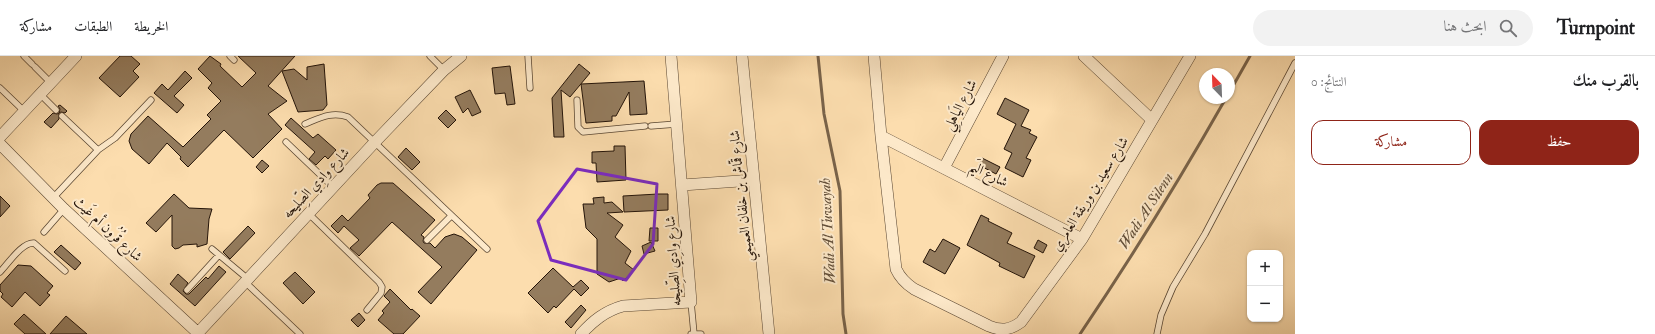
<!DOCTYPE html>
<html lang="ar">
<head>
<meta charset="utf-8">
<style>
	:root { --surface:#fff; --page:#f2f2f2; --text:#202124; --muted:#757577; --line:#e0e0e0; --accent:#8f2418 }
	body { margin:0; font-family:"IM FELL Double Pica",Amiri,serif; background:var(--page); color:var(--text); direction:rtl }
	.controls { position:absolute; right:12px; bottom:12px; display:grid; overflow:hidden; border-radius:8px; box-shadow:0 1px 3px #0004 }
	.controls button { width:36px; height:36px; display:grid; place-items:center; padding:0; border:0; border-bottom:1px solid var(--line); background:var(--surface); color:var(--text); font:20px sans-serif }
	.compass { position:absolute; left:1199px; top:12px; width:36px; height:36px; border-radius:50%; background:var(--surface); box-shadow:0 1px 3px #0004; rotate:337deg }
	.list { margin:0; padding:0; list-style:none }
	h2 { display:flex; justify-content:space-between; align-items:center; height:52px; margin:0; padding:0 16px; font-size:17px }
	h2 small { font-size:13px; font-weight:400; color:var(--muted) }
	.actions { display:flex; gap:8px; padding:12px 16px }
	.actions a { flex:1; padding:9px 0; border:1px solid var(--accent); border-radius:12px; text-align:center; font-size:14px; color:var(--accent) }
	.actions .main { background:var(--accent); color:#fff }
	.icon { flex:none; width:22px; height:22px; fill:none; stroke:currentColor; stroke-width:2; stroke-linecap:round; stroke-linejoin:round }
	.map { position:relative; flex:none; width:1295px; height:278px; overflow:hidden; direction:ltr }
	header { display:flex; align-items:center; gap:24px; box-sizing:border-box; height:56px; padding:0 20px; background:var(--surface); border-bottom:1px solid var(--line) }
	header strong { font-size:19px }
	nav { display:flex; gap:22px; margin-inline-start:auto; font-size:14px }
	.search { width:280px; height:36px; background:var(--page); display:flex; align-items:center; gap:10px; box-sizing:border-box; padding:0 14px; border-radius:22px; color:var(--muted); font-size:15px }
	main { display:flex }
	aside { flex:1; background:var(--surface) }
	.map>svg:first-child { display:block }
</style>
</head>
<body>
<header>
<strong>Turnpoint</strong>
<div class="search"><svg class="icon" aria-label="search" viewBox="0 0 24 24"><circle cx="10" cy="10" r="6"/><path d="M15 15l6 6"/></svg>ابحث هنا</div>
<nav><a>الخريطة</a><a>الطبقات</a><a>مشاركة</a></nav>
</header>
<main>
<aside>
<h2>بالقرب منك<small>النتائج: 0</small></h2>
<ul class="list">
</ul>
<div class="actions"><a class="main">حفظ</a><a>مشاركة</a></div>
</aside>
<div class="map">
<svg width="1295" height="278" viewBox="0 0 1295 278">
	<rect width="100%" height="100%" fill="#fcddae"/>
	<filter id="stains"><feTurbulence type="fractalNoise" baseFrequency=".005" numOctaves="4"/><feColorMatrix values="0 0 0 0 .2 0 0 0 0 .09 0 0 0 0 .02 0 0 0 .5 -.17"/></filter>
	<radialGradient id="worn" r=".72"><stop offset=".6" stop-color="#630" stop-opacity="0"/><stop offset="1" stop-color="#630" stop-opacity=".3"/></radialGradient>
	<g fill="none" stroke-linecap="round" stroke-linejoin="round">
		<!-- stream -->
		<path stroke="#79634a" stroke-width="3" d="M818,0L824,58L840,135L843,258L846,278
			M1229,37L1250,0
			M1080,278C1132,201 1180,123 1226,42"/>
	</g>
	<!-- building -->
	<path fill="#947c5e" stroke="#231308" d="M120,0H131L140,8L133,15L139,21L120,41L99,22Z
		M210,0L221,8L220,10L242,31L256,17L238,0H295L268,30L287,45L268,58L282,73L253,102L224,74L188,111L180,103L181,101L167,87L149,108L132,93L129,85L131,78L148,60L183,91L211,63L207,59L221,45L208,32L212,27L198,13Z
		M324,8L327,49L323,54L298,56L282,15L294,13L307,24V11Z
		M579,8L590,17L570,41L561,34L564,81H554L552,42Z
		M510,10L515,48L507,49L505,37L495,38L492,12Z
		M185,15L192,22L174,40L184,49L177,57L154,37L162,28L168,34Z
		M644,25L647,58L630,59L629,36L616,60H612V65L586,67L581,28Z
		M470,34L481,56L472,60L468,52L463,57L455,41Z
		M1005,42L1029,54L1021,70L1031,74L1029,77L1037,81L1026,102L1031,104L1023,121L1005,112L1012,97L1004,93L1016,68L997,58Z
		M60,49L67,55L65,57L61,56L59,57V63L51,72L44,66L53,57L57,58L59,57L60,53L58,50Z
		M446,54L456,64L448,72L438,62Z
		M291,62L313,82L318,78L336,94L328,103L325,100L316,109L309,103L315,96L285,69Z
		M614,90H625L626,124L597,126L596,107H592V96L614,95Z
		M406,92L420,106L412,114L398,101Z
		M982,102L1000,111L996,118L979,109Z
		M262,104L269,110L262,117L256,111Z
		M381,127H393L435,164L421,179L424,181L423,185L424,187H430L435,192L445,181L454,178L462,181L477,194L431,248L418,236L442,211L392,166L359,200L350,192L359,184L344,170L338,177L331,170L342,159L348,165L370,142L368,139L377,129Z
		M174,138L189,152L212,153L209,163L207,188L197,191V188L183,189L179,192L175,193L172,190V159L156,176L146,167Z
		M658,138H668V154L624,156L623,140Z
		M0,140L10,150L0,161Z
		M604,141V147L612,146L623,156L607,157L623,169L615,181L631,195L625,207L634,214L623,225L621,222L609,226L597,218V183L586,172L583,148H594L593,142Z
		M981,159L989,163L988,165L1012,177L1007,187L1035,200L1024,222L999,210L1000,207L967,189Z
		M248,170L255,177L230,203L223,196Z
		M650,172H658V185H649Z
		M943,183L960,192L945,218L923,206L930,193L935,196Z
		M1038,184L1047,189L1043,197L1034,192Z
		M651,186L655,195L644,198L642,190Z
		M61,189L81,207L75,214L54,196Z
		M18,209L31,210L53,230L47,237L50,239L40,250L25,236L12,251L1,241L3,238L0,235V229Z
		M219,210L226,216L195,250L170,228L178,218L188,227L183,235L186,238H189L206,221L208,223Z
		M553,212L573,231L581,224L589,232L581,240L574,233L556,252L554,250L548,257L528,237Z
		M295,216L315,236L303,248L283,227Z
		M390,233L411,254L412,253L420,260L403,278H394L378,264L384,257L382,255L390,246L384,240Z
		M581,249L586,254L571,272L565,266Z
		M359,257L365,264L358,271L351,264Z
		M24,258L46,278H25L14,268Z
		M66,260L87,278H50Z"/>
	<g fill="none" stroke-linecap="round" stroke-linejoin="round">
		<!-- lane casing -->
		<g stroke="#594632" stroke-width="7">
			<path id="lane" d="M24,0L32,8
				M230,0L234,4
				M430,0L444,14
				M528,0L530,32
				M35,11L51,27
				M0,32L24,55
				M40,38L56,54
				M577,44L578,71L583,76L645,70
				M62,60L98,94
				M305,68C320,62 332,55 348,61L487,193
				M651,70L677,68
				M286,86L333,131
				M53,142L98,94L115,82L151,44
				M309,158L379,226L382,231L381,237L367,254
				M44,176L64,153
				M427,184L451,160
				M212,193L248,223
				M0,216C8,208 22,186 34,187L65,215
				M245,226L300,278
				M187,234L219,199
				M691,246L694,278
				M691,278H701
				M1157,278L1161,259L1173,231L1205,178L1295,7"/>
		</g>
		<!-- street casing -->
		<g stroke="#594632" stroke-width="12">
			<path id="street" d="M742,0L769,278
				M874,0L881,80L896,213C900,222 905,227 914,233L989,270C1001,275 1010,274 1021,266L1082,183L1190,0
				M1084,0L1152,64
				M881,80L1082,183
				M0,81L76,0
				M0,88L64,153L198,277
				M944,112L1003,0
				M682,129L754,124
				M197,278L374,87L444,14L461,0
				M581,278C593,265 605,255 623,250L691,246L671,0"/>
		</g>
		<!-- lane -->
		<use href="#lane" stroke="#fde9ca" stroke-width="5.5"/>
		<!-- street -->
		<use href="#street" stroke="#fde9ca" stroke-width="11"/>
	</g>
	<!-- marked area -->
	<path fill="none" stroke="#7b2cbf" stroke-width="3" stroke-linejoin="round" d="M577,113L657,128L653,188L626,224L551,204L538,165Z"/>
	<g text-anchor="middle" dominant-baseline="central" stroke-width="4" stroke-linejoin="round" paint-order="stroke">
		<!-- street labels -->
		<g font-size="14" fill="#231308" stroke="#fde9ca">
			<text transform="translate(960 49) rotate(-62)">شارع اليَاهِلِي</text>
			<text transform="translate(989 118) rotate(27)">شارع اليَم</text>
			<text transform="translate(316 127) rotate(-47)">شارع وادِي الصِّليحه</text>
			<text transform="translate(1090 138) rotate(-58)">شارع سعيد بن وريقة العامري</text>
			<text transform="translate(741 140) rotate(-96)">شارع قمّاش بن خلفان العميمي</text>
			<text transform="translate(108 173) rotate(43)">شارع قُرُون أم غَيث</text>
			<text transform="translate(673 205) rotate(-94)">شارع وادِي الصِّليحه</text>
		</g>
		<!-- water labels -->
		<g font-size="15" font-style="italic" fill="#634f39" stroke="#fde9ca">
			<text transform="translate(1146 155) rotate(-57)">Wadi Al Silenn</text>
			<text transform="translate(828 175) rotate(-93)">Wadi Al Tuwayah</text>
		</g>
	</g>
	<rect width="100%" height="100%" filter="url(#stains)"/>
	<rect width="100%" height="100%" fill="url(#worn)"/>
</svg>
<div class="controls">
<button>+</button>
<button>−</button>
</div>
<svg class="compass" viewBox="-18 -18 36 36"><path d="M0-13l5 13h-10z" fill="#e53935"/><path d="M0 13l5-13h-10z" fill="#757577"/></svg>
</div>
</main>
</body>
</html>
